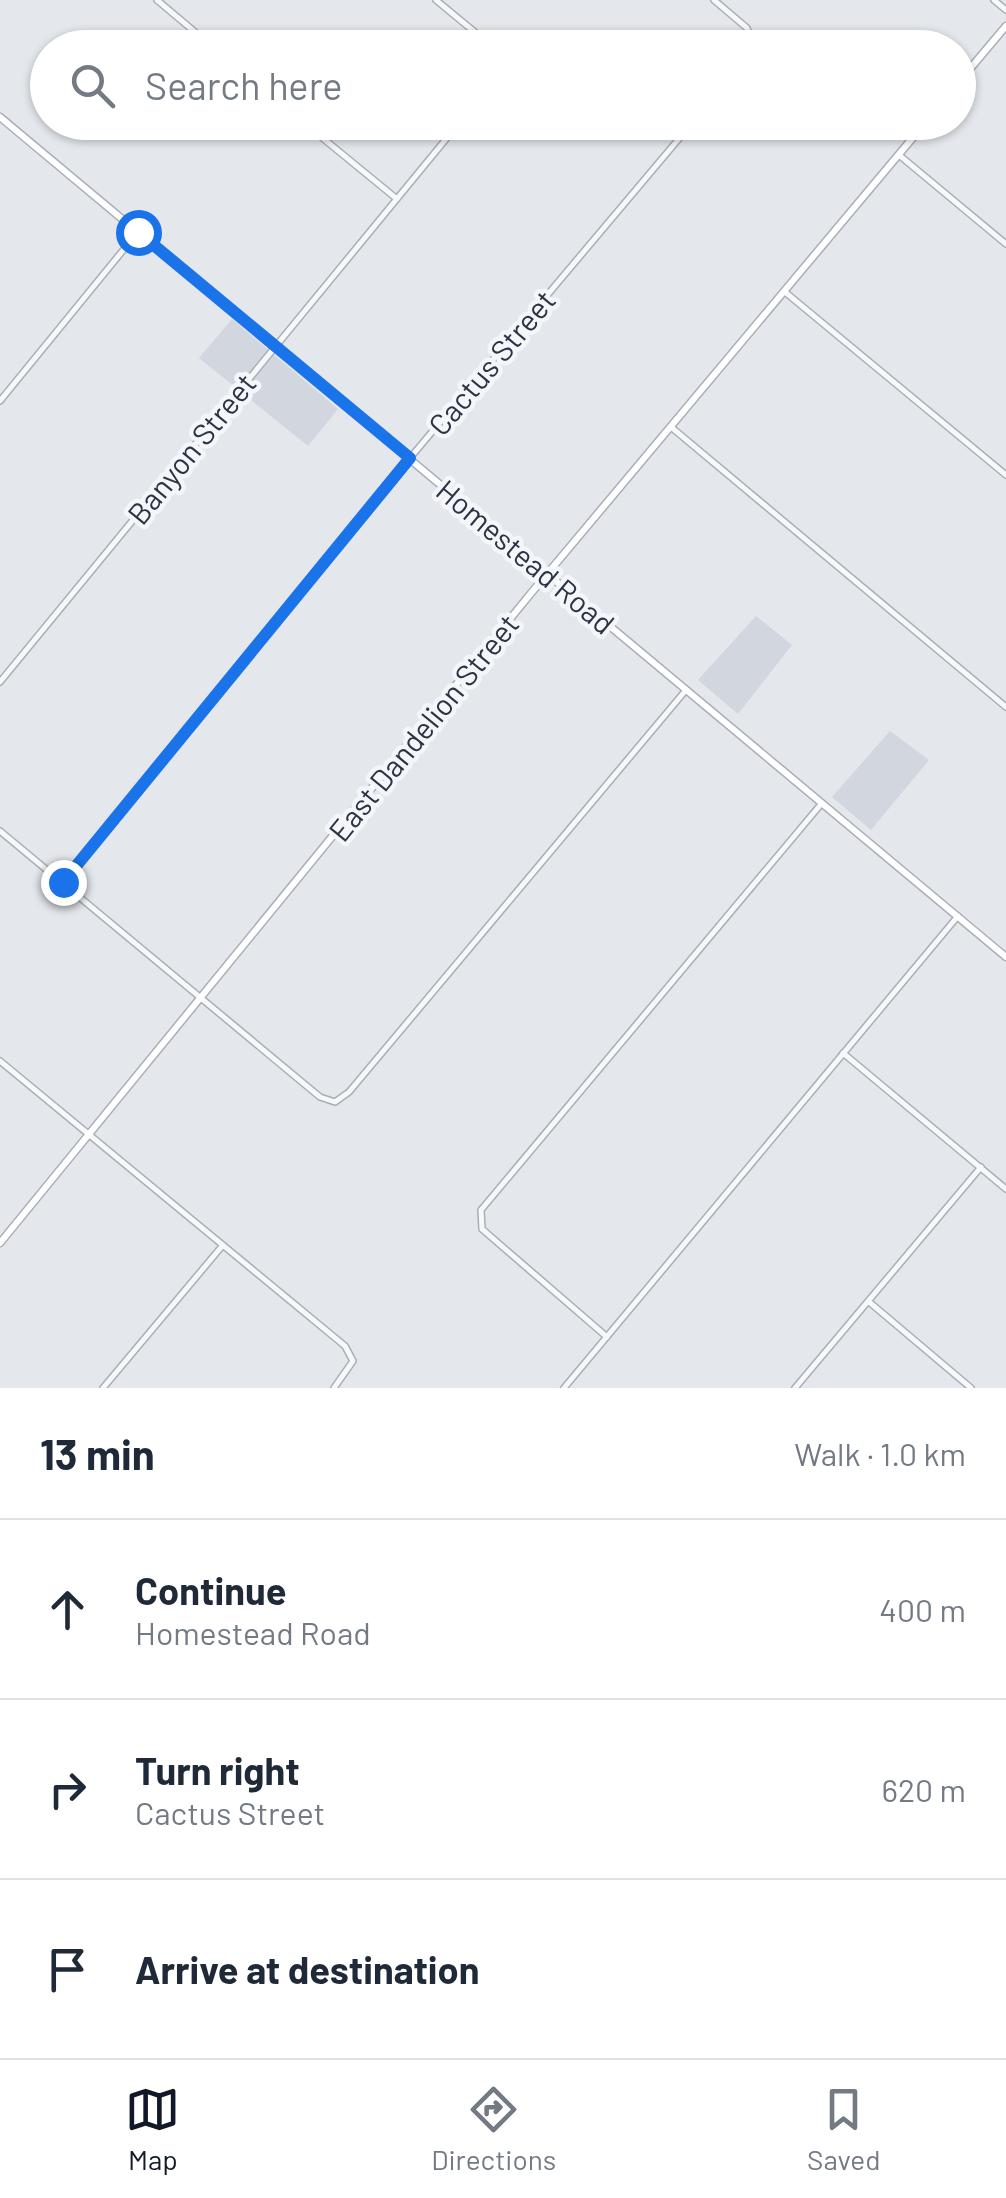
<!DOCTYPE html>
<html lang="en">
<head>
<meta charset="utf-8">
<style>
	:root { --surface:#fff; --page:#f6f6f7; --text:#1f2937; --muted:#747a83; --line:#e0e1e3; --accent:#111827 }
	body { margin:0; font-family:Barlow,sans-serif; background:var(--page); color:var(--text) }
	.stop { position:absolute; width:30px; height:30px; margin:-22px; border:8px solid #1a73e8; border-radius:50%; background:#fff }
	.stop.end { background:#1a73e8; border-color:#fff; box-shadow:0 2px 10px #0008 }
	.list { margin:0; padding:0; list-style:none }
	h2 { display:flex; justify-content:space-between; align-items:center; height:130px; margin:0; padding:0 40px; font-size:42px }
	h2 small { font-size:32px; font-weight:400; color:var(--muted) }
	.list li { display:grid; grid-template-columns:65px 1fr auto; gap:30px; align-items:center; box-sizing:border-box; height:180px; padding:0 40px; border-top:2px solid var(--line) }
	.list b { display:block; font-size:38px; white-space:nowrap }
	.list p { margin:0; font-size:32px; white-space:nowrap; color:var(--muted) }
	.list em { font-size:32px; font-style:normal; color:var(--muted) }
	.icon { flex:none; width:55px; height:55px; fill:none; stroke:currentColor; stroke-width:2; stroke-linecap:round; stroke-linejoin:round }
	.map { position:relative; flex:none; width:1006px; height:1388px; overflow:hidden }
	.search { position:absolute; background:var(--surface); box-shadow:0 2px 8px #0004; left:30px; right:30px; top:30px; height:110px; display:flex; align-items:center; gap:25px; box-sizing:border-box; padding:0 35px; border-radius:55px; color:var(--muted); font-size:38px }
	.sheet { height:670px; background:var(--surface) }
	nav { display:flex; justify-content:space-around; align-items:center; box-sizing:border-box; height:140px; border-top:2px solid var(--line); background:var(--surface); font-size:28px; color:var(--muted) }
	nav a { display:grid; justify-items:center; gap:5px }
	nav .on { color:var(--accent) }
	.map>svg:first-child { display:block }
</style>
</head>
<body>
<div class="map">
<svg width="1006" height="1388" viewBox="0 0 1006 1388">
	<rect width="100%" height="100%" fill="#e4e7ec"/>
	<!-- built -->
	<path fill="#d2d6de" d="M232,319L338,409L308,446L199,358Z
		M756,616L792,645L738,714L698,680Z
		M890,731L929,760L871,830L832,797Z"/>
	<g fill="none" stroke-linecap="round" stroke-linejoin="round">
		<!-- street casing -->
		<g stroke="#a9aeb7" stroke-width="8">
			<path id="street" d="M157,0L214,48
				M436,0L494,48
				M714,0L747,28L753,48
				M994,0L1006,10
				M303,122L397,199
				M899,155L1006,244
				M785,292L1006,475
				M0,401L138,232
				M671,427L1006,707
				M0,682L460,122
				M0,831L320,1097L335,1102L349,1092L686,690
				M63,882L410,458L693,122
				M843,1053L1006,1189
				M0,1061L345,1346L353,1361L334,1388
				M868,1301L971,1388
				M607,1337L482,1229L481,1210L822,803
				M103,1388L223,1245
				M564,1388L958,916
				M795,1388L981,1167"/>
		</g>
		<!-- secondary casing -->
		<g stroke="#a9aeb7" stroke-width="9">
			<path id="secondary" d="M958,83L1006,26
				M0,117L1006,957
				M0,1243L532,592L926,122"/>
		</g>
		<!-- street -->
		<use href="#street" stroke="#f7f8fa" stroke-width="5"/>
		<!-- secondary -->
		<use href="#secondary" stroke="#fff" stroke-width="6"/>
	</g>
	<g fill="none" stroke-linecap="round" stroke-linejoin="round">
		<!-- route -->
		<path stroke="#1a73e8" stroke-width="12" d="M63,882L410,458L138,232"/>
	</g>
	<g text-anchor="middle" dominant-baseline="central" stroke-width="9" stroke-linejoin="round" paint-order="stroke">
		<!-- street labels -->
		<g font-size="30" fill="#2b3445" stroke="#f4f6f9">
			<text transform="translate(491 362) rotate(-50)">Cactus Street</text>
			<text transform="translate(191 448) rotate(-51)">Banyon Street</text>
			<text transform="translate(526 556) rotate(40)">Homestead Road</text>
			<text transform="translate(423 727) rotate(-51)">East Dandelion Street</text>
		</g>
	</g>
</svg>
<div class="stop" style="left:138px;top:232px"></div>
<div class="stop end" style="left:63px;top:882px"></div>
<div class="search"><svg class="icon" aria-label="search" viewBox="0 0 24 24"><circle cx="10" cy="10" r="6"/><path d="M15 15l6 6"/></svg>Search here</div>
</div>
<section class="sheet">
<h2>13 min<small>Walk · 1.0 km</small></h2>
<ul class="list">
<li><svg class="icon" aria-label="ahead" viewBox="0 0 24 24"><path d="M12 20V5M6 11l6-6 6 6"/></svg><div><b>Continue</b><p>Homestead Road</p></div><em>400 m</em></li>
<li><svg class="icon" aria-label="right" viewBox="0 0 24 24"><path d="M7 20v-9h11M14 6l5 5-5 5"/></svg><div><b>Turn right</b><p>Cactus Street</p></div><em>620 m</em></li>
<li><svg class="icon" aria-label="arrive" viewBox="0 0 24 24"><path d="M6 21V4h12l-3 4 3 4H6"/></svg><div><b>Arrive at destination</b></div></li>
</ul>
</section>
<nav>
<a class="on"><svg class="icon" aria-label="map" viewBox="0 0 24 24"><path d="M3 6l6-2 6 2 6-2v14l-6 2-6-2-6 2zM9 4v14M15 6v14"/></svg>Map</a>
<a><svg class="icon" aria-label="directions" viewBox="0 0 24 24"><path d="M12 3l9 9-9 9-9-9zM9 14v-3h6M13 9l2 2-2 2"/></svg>Directions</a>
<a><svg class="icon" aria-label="saved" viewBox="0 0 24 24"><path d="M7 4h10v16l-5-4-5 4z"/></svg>Saved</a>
</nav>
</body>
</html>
